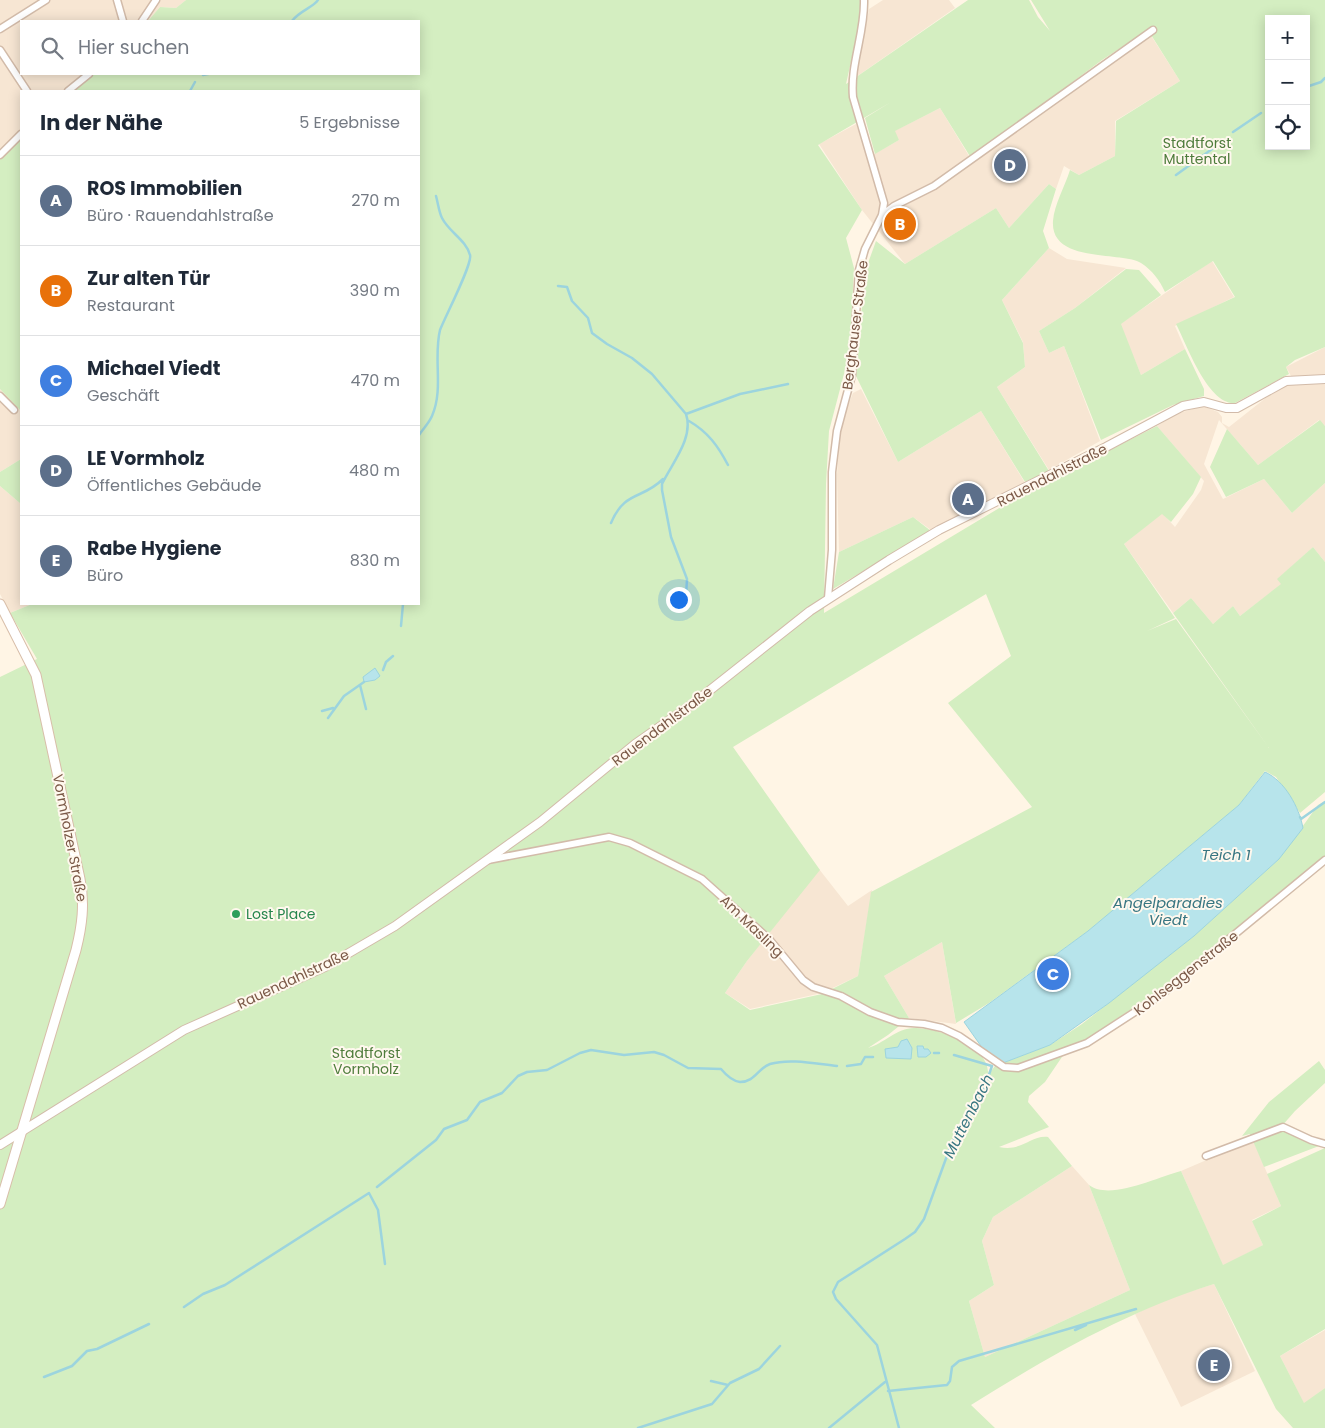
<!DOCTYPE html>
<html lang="de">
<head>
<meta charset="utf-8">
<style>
	:root { --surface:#fff; --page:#f6f6f7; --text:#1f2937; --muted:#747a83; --line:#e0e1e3; --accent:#f5653d }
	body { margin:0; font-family:Poppins,sans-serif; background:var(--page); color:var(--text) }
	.controls { position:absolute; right:15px; top:15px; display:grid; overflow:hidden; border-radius:0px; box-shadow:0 2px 12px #0003 }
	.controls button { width:45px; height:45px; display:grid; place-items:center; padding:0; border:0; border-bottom:1px solid var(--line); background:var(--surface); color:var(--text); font:25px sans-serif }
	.you { position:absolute; left:678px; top:599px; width:18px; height:18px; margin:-12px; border:4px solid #fff; border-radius:50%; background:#1a73e8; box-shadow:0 0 0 8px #1a73e833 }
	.badge { display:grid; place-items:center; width:32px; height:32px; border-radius:50%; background:var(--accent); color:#fff; font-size:16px; font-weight:700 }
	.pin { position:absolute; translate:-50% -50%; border:2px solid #fff; box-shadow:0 1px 5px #0006 }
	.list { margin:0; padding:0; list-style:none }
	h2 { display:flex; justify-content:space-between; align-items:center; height:65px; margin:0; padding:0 20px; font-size:21px }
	h2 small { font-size:16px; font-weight:400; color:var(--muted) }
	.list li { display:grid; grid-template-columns:32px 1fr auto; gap:15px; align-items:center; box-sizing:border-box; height:90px; padding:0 20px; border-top:1px solid var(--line) }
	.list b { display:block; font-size:19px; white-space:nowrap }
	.list p { margin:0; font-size:16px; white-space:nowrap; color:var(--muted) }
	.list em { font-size:16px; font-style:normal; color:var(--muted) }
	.icon { flex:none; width:28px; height:28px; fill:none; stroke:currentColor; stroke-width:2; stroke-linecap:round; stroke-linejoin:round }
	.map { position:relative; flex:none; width:1325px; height:1428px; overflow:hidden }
	.search { position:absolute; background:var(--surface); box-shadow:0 2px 12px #0003; left:20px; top:20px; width:400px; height:55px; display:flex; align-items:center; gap:12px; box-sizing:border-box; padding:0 18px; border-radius:0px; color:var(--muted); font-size:19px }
	.panel { position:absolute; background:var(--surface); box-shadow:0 2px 12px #0003; left:20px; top:90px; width:400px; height:515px; border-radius:0px }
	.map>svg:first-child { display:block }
</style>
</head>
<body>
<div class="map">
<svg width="1325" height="1428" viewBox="0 0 1325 1428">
	<rect width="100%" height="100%" fill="#fff5e5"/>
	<!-- residential -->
	<path fill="#f7e6d3" d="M0,0H186L176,8L160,7L148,21H21V74H94L74,91H21V138L0,159Z
		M883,0H949L955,8L856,77L869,9Z
		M1150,34L1180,81L1115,121V156L1079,175L1064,166L1056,189L1049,184L1009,228L996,208L905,264L862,210L819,144L856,124L869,157L899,140L894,131L940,108L972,161Z
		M1049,248L1067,259L1126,268L1075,308L1039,331L1049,353L1064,346L1100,441L1049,470L997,387L1025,367L1023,342L1002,300Z
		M1212,261L1234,297L1175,326L1185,349L1141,375L1120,324Z
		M1325,347V426L1319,420L1258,465L1219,420L1204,464L1223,499L1264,479L1292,513L1325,483V562L1313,547L1278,579L1282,584L1240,616L1233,606L1213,624L1191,598L1173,613L1124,544L1162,513L1175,527L1201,490L1204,481L1157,426L1176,414L1203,406L1218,412L1222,417V423L1229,427L1281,386L1295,383L1286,367Z
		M0,389L21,411V459L0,472Z
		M861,389L898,462L981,411L1025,483L931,530L913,517L839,552L837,474L841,423L853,393Z
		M0,486L21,504V604H32L10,613L0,594Z
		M819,869L848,906L872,890L858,976L822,993L750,1009L725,993L747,961Z
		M942,942L956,1024L909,1018L884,976Z
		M1253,1140L1281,1206L1252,1220L1263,1245L1223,1266L1181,1171Z
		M1072,1166L1089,1185L1130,1290L985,1357L969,1301L994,1285L982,1241L993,1217Z
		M1214,1284L1255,1371L1181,1407L1135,1314L1169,1298Z
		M1325,1330V1388L1304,1404L1280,1356Z"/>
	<!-- green -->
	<path fill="#d4eec1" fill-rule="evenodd" d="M186,0H860L861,17L846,84L968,0H1029L1038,17L1050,31L1031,0H1325V347L1295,360L1286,367L1289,374L1235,403C1208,405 1187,345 1176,324L1235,297L1213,261L1165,292C1160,281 1152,270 1141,263C1122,251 1050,264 1053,221C1054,205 1065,186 1070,170L1079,175L1115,156L1116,121L1180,81L1148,30L1102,60L971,158L940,108L895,131L899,140L875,154L865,118L891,102L818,145L862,210L846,238L854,268L850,351L829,431L826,484L824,613L1021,495L1157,426L1201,477L1193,494L1171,522L1162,514L1124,544L1175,618L1147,631L1176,619L1269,748L1173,613L1191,598L1213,624L1233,606L1240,616L1281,584L1277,579L1313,547L1325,562V792L1300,813L1276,777L1265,771L1239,805L1088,931L989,1003L956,1023L942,942L884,976L909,1018L888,1035L868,1048C883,1044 897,1028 914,1028C939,1028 991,1046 988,1075L995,1066L1050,1045L1082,1024L1194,936L1279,859L1318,805L1325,801V856L1178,978L1064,1054L1045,1082L1029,1096L1028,1102L1049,1127L999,1147C1023,1152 1030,1135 1048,1137L1072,1166L993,1217L982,1241L994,1285L969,1301L985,1357L1130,1290L1089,1185C1110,1201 1157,1177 1181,1171L1223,1265L1263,1245L1252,1221L1281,1206L1267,1174L1325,1148V1329L1280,1356L1304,1403L1325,1388V1428H1293L1276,1409L1214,1284C1127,1311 1048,1357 971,1405L995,1428H0V677L37,659L10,613L32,604H419V91H74L94,74H419V21H148L160,7L176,8ZM1269,19H1306V146H1269ZM986,594L1011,656L948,703L1032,807L871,892L858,976L822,994L750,1010L725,993L747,961L820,870L733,747Z
		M21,138V411L0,389V159Z
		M1049,184L1056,189L1043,231L1049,248L1002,300L1023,343L1025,367L997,387L1049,471L1025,482L981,411L898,462L856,376L861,314L867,266L876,241L905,264L996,208L1009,228Z
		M1126,269L1139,270L1161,295L1121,324L1141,375L1185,349L1204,389V396L1173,405L1101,440L1064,346L1049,353L1039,331L1075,308Z
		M1320,420L1325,426V483L1292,513L1264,479L1226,497L1210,467L1227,429L1258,465Z
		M21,459V504L0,486V472Z
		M913,517L931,531L833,589L839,552Z
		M1319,1061L1325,1070V1083L1295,1111L1281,1127L1319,1146L1264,1167L1250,1134L1242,1136L1269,1102Z"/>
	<!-- water -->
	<path fill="#b7e4eb" stroke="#9cd4de" d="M375,668L380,676L375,680L364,682L363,677Z
		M1265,772C1285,781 1299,807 1303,828L1279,859L1194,936L1109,1003L1050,1045L995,1066L964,1022L1088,931L1239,805Z
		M907,1039L912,1048L911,1059L886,1058L885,1049L898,1047L901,1041Z
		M917,1046H923L924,1049H928L931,1053L926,1057H918Z"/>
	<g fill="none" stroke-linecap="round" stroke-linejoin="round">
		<!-- stream -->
		<path stroke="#9cd4de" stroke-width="2.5" d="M292,21C299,11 314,7 318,0
			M203,75L208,74
			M1306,87L1321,82L1325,78
			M190,91L195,82
			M1233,132L1261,113
			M1176,175L1219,144
			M558,286L567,287L572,301L588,318L592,333L607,344L632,358L652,374L686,414C694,438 672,463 662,484V490L671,537L687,579L686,596
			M686,414L740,394L788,384
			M689,421C708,432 718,446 728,465
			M419,435C423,429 429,423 432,416C444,388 433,359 440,330C445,317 473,263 470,255C466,240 449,232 442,218C439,212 438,203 436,196
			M611,523C625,490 642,500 663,479
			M401,626L403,604
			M383,670L386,662L393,656
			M360,685L366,709
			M322,711L333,708
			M328,718L344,696L364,682
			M1300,817L1301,819L1325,802
			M934,1053H939
			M847,1066L861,1064L865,1057H873
			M377,1187L436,1140L444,1129L467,1120L480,1102L502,1093L518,1076L527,1072L547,1070L580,1053L591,1050L624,1055L654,1052L664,1055L688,1068L721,1069C726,1075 732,1081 740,1082C755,1082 758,1068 770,1064C790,1058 817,1064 837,1066
			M184,1307L203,1294L225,1285L369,1193L378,1210L385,1264
			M1075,1330L1086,1325
			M44,1377L72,1366L87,1351L97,1349L149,1324
			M711,1381L728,1385
			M888,1391L947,1385L950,1381L952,1367L959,1361L1136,1309
			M638,1428L712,1404L730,1383L759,1369L780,1346
			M829,1428L885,1382
			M899,1428L877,1345L836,1299L833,1292L838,1282L905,1239L915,1232L924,1219L952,1142L981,1097L992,1066L954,1055"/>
		<!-- minor casing -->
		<g stroke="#d2bba9" stroke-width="9">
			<path id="minor" d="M117,0L123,21
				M142,21L156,0
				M0,29L46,0
				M0,50L27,91
				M68,91L89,74
				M0,155L21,134
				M882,215L894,206L934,186L1153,30
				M0,396L14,410
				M828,598L832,550V472L837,431L852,375L859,270L865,249L882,215L884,203L853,97C850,64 865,33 864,0
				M488,860L609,837L630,843L702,879L769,939L803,980L813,987L841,996L870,1012L898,1022L924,1024L942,1028L959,1036L1004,1067L1018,1068L1087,1043L1161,995L1325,860
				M1206,1156L1283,1127L1311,1140L1325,1144"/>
		</g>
		<!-- tertiary casing -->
		<g stroke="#d2bba9" stroke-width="10">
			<path id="tertiary" d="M0,1145L184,1030L325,967L395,926L540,822L635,744L695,702L810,611L889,560L939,530L1106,447L1183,406L1204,402L1226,408H1237L1286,381L1325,379"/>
		</g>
		<!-- secondary casing -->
		<g stroke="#d8bea9" stroke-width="11">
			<path id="secondary" d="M0,604L36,675L80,879C85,904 82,926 76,950L0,1204"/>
		</g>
		<!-- minor -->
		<use href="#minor" stroke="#fff" stroke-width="6"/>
		<!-- tertiary -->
		<use href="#tertiary" stroke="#fff" stroke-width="8"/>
		<!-- secondary -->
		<use href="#secondary" stroke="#fff" stroke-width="9"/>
	</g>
	<!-- markers -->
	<circle fill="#2e9e5b" stroke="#fff8ee" stroke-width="2" cx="236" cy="914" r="5"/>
	<g text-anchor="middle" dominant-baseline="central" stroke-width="4" stroke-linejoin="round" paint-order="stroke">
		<!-- park labels -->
		<g font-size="14" fill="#4e7c3b" stroke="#fff8ee">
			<text x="1197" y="143">Stadtforst<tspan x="1197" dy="16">Muttental</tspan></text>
			<text x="366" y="1053">Stadtforst<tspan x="366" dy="16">Vormholz</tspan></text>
		</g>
		<!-- street labels -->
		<g font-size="14" fill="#7b5947" stroke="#fff8ee">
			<text transform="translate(855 325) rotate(-83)">Berghauser Straße</text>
			<text transform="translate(1052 475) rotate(-27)">Rauendahlstraße</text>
			<text transform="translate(662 726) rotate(-37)">Rauendahlstraße</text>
			<text transform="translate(70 838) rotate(79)">Vormholzer Straße</text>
			<text transform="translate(752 926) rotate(44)">Am Masling</text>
			<text transform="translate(1186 973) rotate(-38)">Kohlseggenstraße</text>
			<text transform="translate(293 979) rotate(-25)">Rauendahlstraße</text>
		</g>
		<!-- leisure labels -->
		<g font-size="14" fill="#27864d" stroke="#fff8ee" text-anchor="start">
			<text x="246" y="914">Lost Place</text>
		</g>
		<!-- water labels -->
		<g font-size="15" font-style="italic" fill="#387682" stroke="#fff8ee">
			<text x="1226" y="854">Teich 1</text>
			<text x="1168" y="902">Angelparadies<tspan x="1168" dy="17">Viedt</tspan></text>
			<text transform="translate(968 1116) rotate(-63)">Muttenbach</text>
		</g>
	</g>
</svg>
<div class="controls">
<button>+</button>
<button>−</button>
<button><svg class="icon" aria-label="locate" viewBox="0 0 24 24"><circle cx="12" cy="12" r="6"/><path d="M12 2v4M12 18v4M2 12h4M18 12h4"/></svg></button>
</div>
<div class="you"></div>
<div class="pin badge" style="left:968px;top:499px;background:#5c6f8a">A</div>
<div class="pin badge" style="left:900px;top:224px;background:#e8710a">B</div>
<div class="pin badge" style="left:1053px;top:974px;background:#3f7fe0">C</div>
<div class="pin badge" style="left:1010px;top:165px;background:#5c6f8a">D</div>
<div class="pin badge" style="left:1214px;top:1365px;background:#5c6f8a">E</div>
<div class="search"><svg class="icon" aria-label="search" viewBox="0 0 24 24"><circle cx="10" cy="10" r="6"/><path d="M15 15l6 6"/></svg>Hier suchen</div>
<section class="panel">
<h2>In der Nähe<small>5 Ergebnisse</small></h2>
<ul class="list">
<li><span class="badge" style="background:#5c6f8a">A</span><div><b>ROS Immobilien</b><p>Büro · Rauendahlstraße</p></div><em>270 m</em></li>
<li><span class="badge" style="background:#e8710a">B</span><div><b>Zur alten Tür</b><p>Restaurant</p></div><em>390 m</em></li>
<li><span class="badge" style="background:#3f7fe0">C</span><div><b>Michael Viedt</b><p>Geschäft</p></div><em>470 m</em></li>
<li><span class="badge" style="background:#5c6f8a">D</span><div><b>LE Vormholz</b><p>Öffentliches Gebäude</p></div><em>480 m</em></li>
<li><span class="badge" style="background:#5c6f8a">E</span><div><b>Rabe Hygiene</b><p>Büro</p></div><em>830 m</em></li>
</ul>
</section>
</div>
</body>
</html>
